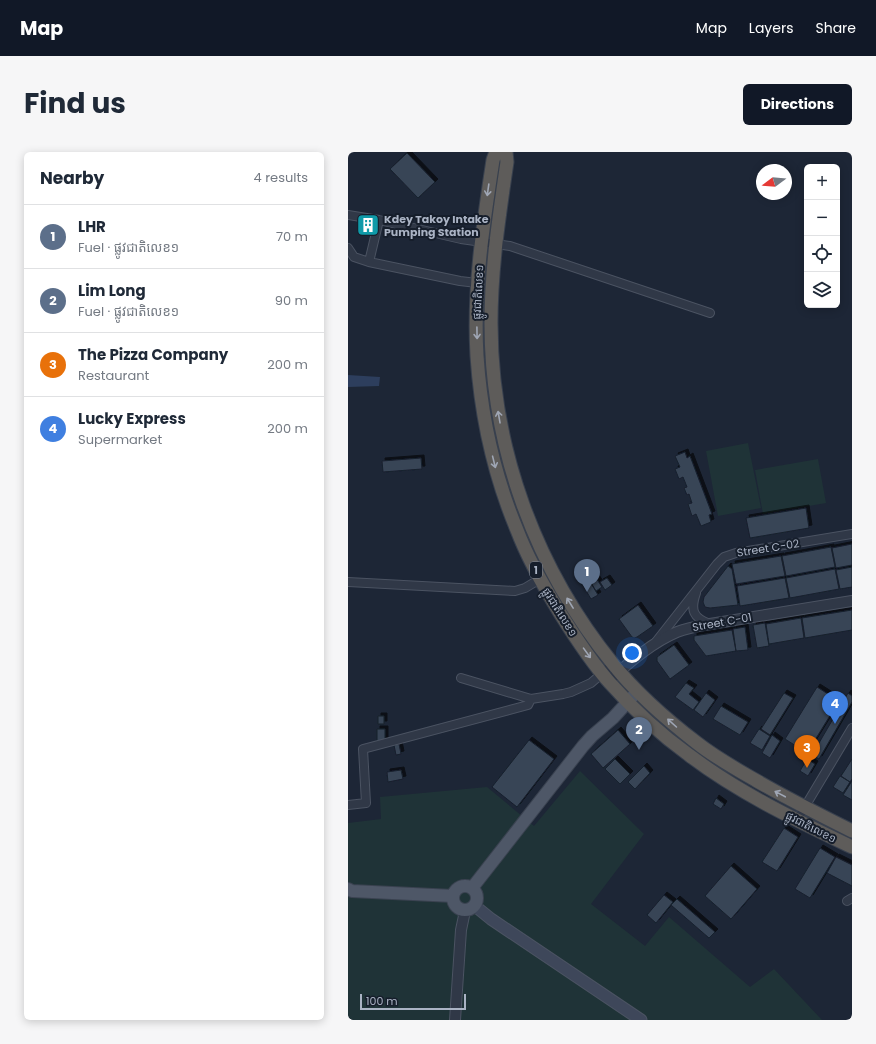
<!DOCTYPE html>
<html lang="en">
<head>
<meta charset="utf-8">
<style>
	:root { --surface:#fff; --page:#f6f6f7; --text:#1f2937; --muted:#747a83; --line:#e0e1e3; --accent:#111827 }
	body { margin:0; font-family:Poppins,"Noto Sans Khmer",sans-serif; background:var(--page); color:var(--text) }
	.controls { position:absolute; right:12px; top:12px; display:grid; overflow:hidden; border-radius:6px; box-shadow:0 2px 10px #0003 }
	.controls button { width:36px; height:36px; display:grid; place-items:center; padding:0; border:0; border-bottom:1px solid var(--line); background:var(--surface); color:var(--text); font:20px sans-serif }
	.compass { position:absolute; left:408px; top:12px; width:36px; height:36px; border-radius:50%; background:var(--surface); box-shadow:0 2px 10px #0003; rotate:254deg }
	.scale { position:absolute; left:12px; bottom:10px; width:106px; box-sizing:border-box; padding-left:4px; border:2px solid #aab3c4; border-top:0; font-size:11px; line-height:14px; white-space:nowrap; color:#aab3c4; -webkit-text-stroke:3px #161e2b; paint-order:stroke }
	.you { position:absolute; left:284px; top:501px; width:14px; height:14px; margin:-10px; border:3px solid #fff; border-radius:50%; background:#1a73e8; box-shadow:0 0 0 6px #1a73e833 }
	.badge { display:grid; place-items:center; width:26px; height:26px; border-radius:50%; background:var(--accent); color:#fff; font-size:13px; font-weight:700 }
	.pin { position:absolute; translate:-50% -33px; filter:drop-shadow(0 1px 2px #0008) }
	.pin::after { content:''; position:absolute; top:21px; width:14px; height:12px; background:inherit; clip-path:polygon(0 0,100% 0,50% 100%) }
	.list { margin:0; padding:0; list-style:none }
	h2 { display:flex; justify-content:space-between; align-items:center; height:52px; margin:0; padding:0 16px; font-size:17px }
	h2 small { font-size:13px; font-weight:400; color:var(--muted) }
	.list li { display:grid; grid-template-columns:26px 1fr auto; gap:12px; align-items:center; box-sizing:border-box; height:64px; padding:0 16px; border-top:1px solid var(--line) }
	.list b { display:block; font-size:15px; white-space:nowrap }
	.list p { margin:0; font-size:13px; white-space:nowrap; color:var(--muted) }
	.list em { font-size:13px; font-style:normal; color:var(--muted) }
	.icon { flex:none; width:22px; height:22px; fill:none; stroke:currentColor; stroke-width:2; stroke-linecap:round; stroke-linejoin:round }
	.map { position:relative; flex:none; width:504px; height:868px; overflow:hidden; border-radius:6px }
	header { display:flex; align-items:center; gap:24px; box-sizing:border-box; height:56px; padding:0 20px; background:var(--accent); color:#fff }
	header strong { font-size:19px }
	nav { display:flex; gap:22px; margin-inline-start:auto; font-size:14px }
	.intro { display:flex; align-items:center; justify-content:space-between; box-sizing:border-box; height:96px; padding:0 24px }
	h1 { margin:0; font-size:28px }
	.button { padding:10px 18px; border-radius:6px; background:var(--accent); color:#fff; font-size:14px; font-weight:700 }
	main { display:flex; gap:24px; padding:0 24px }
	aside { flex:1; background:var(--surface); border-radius:6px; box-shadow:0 2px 10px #0003 }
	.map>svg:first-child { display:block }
</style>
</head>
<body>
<header>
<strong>Map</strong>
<nav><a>Map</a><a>Layers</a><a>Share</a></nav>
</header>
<div class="intro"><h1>Find us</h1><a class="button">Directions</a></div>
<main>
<aside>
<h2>Nearby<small>4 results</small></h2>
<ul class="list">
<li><span class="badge" style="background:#5c6f8a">1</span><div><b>LHR</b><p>Fuel · ផ្លូវជាតិលេខ១</p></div><em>70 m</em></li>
<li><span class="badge" style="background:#5c6f8a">2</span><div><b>Lim Long</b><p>Fuel · ផ្លូវជាតិលេខ១</p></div><em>90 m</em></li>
<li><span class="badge" style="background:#e8710a">3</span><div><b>The Pizza Company</b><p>Restaurant</p></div><em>200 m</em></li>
<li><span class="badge" style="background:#3f7fe0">4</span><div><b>Lucky Express</b><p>Supermarket</p></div><em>200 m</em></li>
</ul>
</aside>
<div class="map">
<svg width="504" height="868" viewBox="0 0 504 868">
	<defs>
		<filter id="shadow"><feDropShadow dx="3" dy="-3" stdDeviation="0" flood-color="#0009"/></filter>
	</defs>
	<rect width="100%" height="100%" fill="#1d2636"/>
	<!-- green -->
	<path fill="#1f3337" d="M400,291L413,356L370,364L358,299Z
		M470,307L478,351L415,362L407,318Z
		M232,619L296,682L243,752L297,794L321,765L402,835L426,817L474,868H0V671L33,667L32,645L139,635L186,674Z"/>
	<!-- water -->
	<path fill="#2d3e5d" d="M0,223L32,225L31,234L0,235Z"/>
	<!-- building -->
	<path fill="#384457" stroke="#18202d" filter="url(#shadow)" d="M59,1L87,30L70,46L42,17Z
		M17,66L25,69L22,80L14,78Z
		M337,300L339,306L342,304L364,362L361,363L363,370L353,374L348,362L344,364L340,352L344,351L341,342L339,343L336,336L339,335L335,325L331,327L327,317L332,315L327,304Z
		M73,306L74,317L35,320L34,309Z
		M458,356L461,376L402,386L398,366Z
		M504,392V413L488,416L484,396Z
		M483,395L487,415L438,424L434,404Z
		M433,404L437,424L388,432L384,412Z
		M380,414L384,417L390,453L362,456L357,455L355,450L356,445Z
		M504,415V435L492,437L488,418Z
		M487,417L491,437L442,446L438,426Z
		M238,423L250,443L243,447L231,427Z
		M248,426L254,435L248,439L242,429Z
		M259,426L264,433L257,438L252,430Z
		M437,426L441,446L392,454L389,434Z
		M290,453L305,474L289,485L286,486L284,485L271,467Z
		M504,458V478L457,486L454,466Z
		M453,466L456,486L421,492L418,472Z
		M417,471L421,494L409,496L405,473Z
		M397,475L400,498L388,499L385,477Z
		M384,478L388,499L358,504L346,488V484Z
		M326,493L341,513L322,527L309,509V505Z
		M338,531L346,536L341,542L351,550L345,558L327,545Z
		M469,535L491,549L459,601L437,587Z
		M358,541L367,548L355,565L346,558Z
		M436,541L445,546L422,583L413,577Z
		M500,541L504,544V550L471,607L464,603Z
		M373,554L400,570L392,583L365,567Z
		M30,564H36V572H30Z
		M29,577H37V590H29Z
		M411,577L422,584L414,598L402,591Z
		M270,578L282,592L255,616L243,602Z
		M424,583L432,589L422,606L414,601Z
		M181,588L206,607L169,655L144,635Z
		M51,592L53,602L48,603L46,593Z
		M267,607L282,622L272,632L257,617Z
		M459,607L467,612L460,624L452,619Z
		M504,607V627L502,630L493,624Z
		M296,614L302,621L287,637L280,630Z
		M53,618L55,627L40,630L39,620Z
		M492,624L502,630L495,641L485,635Z
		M504,629V648L495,643Z
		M368,646L376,652L373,657L365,652Z
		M436,676L450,685L429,719L414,710Z
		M472,696L487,705L462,746L447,737Z
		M488,705L504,713V734L479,721Z
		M383,714L409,737L383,767L357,744Z
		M316,743L325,750L308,771L299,763Z
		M329,747L367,780L361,786L323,753Z"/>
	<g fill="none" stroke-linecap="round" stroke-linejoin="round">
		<!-- minor casing -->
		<g stroke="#4b5362" stroke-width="10">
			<path id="minor" d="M0,63L31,68L113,87L162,94L362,161
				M0,96L6,105L21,110L112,129L129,131
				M21,110L31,68
				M0,430L167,439L177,436L192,427
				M348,441C342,458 345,466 362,472
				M307,491L369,412L376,405L388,401L504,382
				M113,526L183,547L215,542L223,540L243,531L265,512
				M0,653L18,651L15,597L180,553L183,547
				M449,668L504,576
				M499,749L504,746"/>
		</g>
		<!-- tertiary casing -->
		<g stroke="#4b5362" stroke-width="12">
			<path id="tertiary" d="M260,529C281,511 303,491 329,480C339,476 351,474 362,472L504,449
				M107,868L113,778L117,759"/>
		</g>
		<!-- secondary casing -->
		<g stroke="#4b5362" stroke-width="13">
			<path id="secondary" d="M127,754L143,767L293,868"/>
		</g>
		<!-- primary casing -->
		<g stroke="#3a4250" stroke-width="14">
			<path id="primary" d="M105 746a12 12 0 1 1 24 0a12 12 0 1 1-24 0Z
				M124,736L235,594L244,584L265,566L286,543
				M0,737L4,739L105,744"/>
		</g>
		<!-- trunk casing -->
		<g stroke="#38404e" stroke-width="15">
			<path id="trunk" d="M148,0L145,8C135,73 125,138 129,204C133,263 146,323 169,378C180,407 196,435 212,461C227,485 243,510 262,531C285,557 312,582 341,603C391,641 448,668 504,695
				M158,0L159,10C151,64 143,117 143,171C143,295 187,416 265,512C289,542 319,568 349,591C368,606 388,617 409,629C440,647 472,663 504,679"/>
		</g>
		<!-- minor -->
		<use href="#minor" stroke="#303847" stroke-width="8"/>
		<!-- tertiary -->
		<use href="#tertiary" stroke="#303847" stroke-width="10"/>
		<!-- secondary -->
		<use href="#secondary" stroke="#3e475a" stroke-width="11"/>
		<!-- primary -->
		<use href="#primary" stroke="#4e5767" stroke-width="12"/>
		<!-- trunk -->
		<use href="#trunk" stroke="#5e5c5a" stroke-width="13"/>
	</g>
	<!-- one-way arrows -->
	<defs><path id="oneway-shaft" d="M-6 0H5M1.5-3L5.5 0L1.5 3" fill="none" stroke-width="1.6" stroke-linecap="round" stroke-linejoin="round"/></defs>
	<g stroke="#9fa6b4">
		<use href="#oneway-shaft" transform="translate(140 38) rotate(98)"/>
		<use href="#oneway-shaft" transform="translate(129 181) rotate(89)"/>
		<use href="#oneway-shaft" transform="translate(151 265) rotate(-100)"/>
		<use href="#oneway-shaft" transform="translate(146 310) rotate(76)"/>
		<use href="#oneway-shaft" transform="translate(222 451) rotate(-122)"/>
		<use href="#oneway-shaft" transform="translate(239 501) rotate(54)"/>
		<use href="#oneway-shaft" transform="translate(324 571) rotate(-138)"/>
		<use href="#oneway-shaft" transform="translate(432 642) rotate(-152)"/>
	</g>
	<!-- icons -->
	<defs>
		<g id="building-square" transform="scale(1.15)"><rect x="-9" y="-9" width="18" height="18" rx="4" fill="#0f9aa8" stroke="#161e2b"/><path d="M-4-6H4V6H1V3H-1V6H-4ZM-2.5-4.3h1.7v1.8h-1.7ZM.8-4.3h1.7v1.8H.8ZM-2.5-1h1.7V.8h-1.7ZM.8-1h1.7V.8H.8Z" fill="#fff"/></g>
	</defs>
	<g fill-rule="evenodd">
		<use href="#building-square" x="20" y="73"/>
	</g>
	<g text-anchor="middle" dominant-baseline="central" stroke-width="4" stroke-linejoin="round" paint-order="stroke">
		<!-- shield labels -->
		<rect fill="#161e2b" stroke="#7e8696" stroke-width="1" x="182" y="410" width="12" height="16" rx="3"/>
		<g font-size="10" font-weight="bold" fill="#aab3c4">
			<text x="188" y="418">1</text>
		</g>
		<!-- poi labels -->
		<g font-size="11" font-weight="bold" fill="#aab3c4" stroke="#161e2b" text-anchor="start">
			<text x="36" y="67">Kdey Takoy Intake<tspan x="36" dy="13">Pumping Station</tspan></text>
		</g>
		<!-- street labels -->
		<g font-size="11" fill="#aab3c4" stroke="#161e2b">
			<text transform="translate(130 140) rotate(-87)">ផ្លូវជាតិលេខ១</text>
			<text transform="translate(420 396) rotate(-9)">Street C-02</text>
			<text transform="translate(212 460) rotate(58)">ផ្លូវជាតិលេខ១</text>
			<text transform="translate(374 470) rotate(-10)">Street C-01</text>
			<text transform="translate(463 675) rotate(27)">ផ្លូវជាតិលេខ១</text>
		</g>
	</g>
</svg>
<div class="controls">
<button>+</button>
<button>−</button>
<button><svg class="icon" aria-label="locate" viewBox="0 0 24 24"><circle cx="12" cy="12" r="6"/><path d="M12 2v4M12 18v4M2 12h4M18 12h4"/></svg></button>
<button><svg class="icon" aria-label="layers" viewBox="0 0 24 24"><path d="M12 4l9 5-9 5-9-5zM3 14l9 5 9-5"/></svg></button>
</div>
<svg class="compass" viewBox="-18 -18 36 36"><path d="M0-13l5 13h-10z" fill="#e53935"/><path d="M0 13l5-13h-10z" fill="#747a83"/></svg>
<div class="scale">100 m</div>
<div class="you"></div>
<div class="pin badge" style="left:239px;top:440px;background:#5c6f8a">1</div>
<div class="pin badge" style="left:291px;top:598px;background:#5c6f8a">2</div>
<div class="pin badge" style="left:459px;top:616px;background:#e8710a">3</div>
<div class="pin badge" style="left:487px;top:572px;background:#3f7fe0">4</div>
</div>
</main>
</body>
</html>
